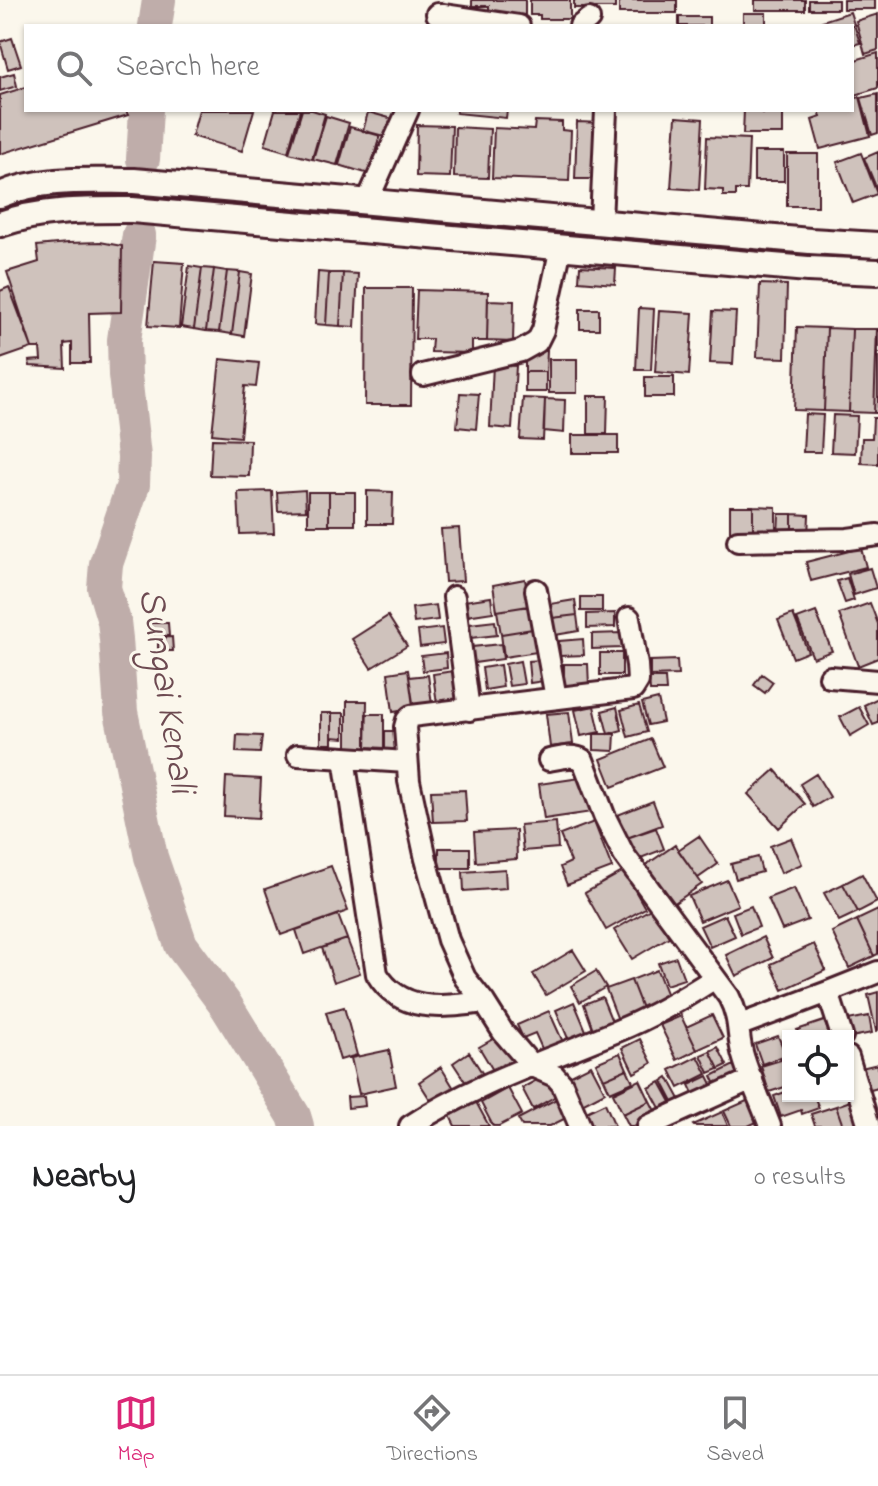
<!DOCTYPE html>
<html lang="en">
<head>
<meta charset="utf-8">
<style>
	:root { --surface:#fff; --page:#f2f2f2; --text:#202124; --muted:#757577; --line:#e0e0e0; --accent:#db2777 }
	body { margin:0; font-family:"Indie Flower",sans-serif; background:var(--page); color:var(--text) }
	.controls { position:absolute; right:24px; bottom:24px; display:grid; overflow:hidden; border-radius:0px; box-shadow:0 2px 6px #0004 }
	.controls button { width:72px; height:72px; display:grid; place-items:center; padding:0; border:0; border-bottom:2px solid var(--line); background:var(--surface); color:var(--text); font:40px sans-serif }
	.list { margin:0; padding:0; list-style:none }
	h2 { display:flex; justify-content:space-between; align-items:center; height:104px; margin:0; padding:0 32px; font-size:34px }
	h2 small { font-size:26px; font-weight:400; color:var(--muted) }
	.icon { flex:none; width:44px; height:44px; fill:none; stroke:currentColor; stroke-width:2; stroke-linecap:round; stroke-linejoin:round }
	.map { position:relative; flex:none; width:878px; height:1126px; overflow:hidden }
	.search { position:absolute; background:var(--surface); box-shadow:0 2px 6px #0004; left:24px; right:24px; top:24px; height:88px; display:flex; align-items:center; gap:20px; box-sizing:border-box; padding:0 28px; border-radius:0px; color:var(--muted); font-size:30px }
	.sheet { height:248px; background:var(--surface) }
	nav { display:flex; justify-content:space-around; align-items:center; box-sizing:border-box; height:112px; border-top:2px solid var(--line); background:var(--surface); font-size:22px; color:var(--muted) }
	nav a { display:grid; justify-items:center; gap:4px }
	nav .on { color:var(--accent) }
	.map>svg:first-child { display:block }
</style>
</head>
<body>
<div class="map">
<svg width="878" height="1126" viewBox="0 0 878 1126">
	<rect width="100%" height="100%" fill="#fbf7ec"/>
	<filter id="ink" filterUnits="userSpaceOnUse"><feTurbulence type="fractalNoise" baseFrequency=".0125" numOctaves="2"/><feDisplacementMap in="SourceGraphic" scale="16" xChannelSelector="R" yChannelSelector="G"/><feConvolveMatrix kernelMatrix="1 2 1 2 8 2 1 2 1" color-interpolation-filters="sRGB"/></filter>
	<g filter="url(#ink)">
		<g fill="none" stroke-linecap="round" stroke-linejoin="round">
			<!-- river -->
			<path stroke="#bfadaa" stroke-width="34" d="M155,26L159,0
				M143,159L146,110
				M139,235L124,340L125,375L134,457L133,485L106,564L104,588L114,621L116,639L121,712L151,857L181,945L227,1007L294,1116L297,1126"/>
		</g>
		<!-- building -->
		<path fill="#cfc2bc" stroke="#4a1f2b" stroke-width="2" d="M472,0H525V18H489V6H472Z
			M530,0H570V19H540V15H530Z
			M574,0H615V8H574Z
			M619,0H677V13H619Z
			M755,0H805V10H755Z
			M809,0H838V9H809Z
			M843,0H875V9H843Z
			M850,12L860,43L852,45V26H824L822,21Z
			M743,13H766V26H743Z
			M878,14V50L865,54L856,21Z
			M679,17H709V26H679Z
			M12,38L21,65L8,69L0,42Z
			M878,53V88L852,96V61Z
			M14,73L17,86L0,91V77Z
			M26,87V110H126L128,115L0,154V95Z
			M878,94V133L872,135L861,98Z
			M860,97L870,136L820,149L812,120L821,117L819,110H852V99Z
			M199,110H254L242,151L192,136Z
			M275,110H300L288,152L265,145Z
			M302,110H312L325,114L312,159L289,153Z
			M457,110H507L506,118L456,113Z
			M744,110H762V113H783V134H743Z
			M368,112L393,119L388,138L363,131Z
			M326,116L349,123L337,165L313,159Z
			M676,117L703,119L699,190L671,188Z
			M535,121L562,122V130L571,131L569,181L492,178L494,128L534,130Z
			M577,122L603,123L601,179H575Z
			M417,125L452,126L450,177L416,176Z
			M350,127L380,135L369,174L339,165Z
			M455,127L490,129L488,178L454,177Z
			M707,137L749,139L747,190H736V196H723V190L705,189Z
			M754,152H784V181H754Z
			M878,152V192L864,158Z
			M861,153L877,194L853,203L837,162Z
			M787,154H818V206H787Z
			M100,242L122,246L121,312L89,313L90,363H72V343L64,344L65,368L30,366L29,361L41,360L40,348H32L7,272L39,262L37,246L68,243Z
			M154,261L184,263L179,328L148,326Z
			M189,266L202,268L194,329L181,327Z
			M580,266L616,268L615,284L579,281Z
			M202,268L214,269L206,331L194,329Z
			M214,269L227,271L219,332L206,331Z
			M227,271L240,272L232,334L219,332Z
			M240,272L252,274L244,336L232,334Z
			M318,272L329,273L326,325L315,324Z
			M329,273H343L340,326L326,325Z
			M343,273L358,274L355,327L340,326Z
			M760,284L787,285L785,358L757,357Z
			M9,287L32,348L0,359V291Z
			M366,288H412L411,405H365Z
			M417,290L488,292L487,341H472V353L431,352L432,339H415Z
			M488,300L514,301L513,342L487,341Z
			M639,308L654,309L651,370H636Z
			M580,309H599V329H580Z
			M659,311L693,313L689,375L655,372Z
			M713,311L736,312L733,364L710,363Z
			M797,327L827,328L824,411L794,410Z
			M827,328L852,329L849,412L824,411Z
			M852,329H877L874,413L849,412Z
			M877,329H878V413H874Z
			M525,351H547L546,372H525Z
			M220,359L259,363L256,387L245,386L240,437L212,434Z
			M549,359H577V393H549Z
			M493,364L516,366L512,429L490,427Z
			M525,372H546V392H525Z
			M645,377H674V397H645Z
			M460,393L479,394L476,429L457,427Z
			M588,396H608L607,434H588Z
			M523,398L545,399L543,440L520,439Z
			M545,399L565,400L564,433L544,431Z
			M805,414L823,415L821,452H803Z
			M833,415L857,416L855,453L831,452Z
			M873,418H878V464L861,463L862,438H872Z
			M572,435H618V453H572Z
			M212,439L250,440L249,476L210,475Z
			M305,490L306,510L278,511L277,492Z
			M272,491L274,533L240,534L238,492Z
			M367,491L393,492L392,524H367Z
			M308,492H329V525H308Z
			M329,492H355V525H329Z
			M730,506H753V536H730Z
			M753,506L776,507V536H753Z
			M779,514H792V536L778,535Z
			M792,514L809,515L808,536H792Z
			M459,528L463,581L445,582L441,529Z
			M861,548L866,567L811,581L806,562Z
			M870,568L876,588L854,595L848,574Z
			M847,578L854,600L845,603L837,581Z
			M525,579L529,606L497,611L493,585Z
			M491,597L493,612L466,616L464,601Z
			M581,597H602V611H581Z
			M575,600L577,615L552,618L550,604Z
			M870,603L878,624V658L858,666L839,614Z
			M436,605L438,620L414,623L412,608Z
			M529,606L533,629L501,634L497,611Z
			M816,612L832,651L813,658L797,619Z
			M615,613V627L587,628V614Z
			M793,614L808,652L793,658L778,620Z
			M577,615L579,631L555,635L552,618Z
			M388,616L407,646L371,668L352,639Z
			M495,621L497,635L471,638L470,624Z
			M148,623H168L169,636H149Z
			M442,628L444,644L420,647L418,631Z
			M533,629L537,652L504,657L501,634Z
			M622,633V648L592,649V634Z
			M172,637L173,651H158V638Z
			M583,639L584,655L560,656L559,641Z
			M501,644L503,659L474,663L472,647Z
			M446,653L447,668L423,671L421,656Z
			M600,653H622V675H600Z
			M542,660L544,681L530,683L528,661Z
			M677,660L678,675L650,676V661Z
			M520,661L524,684L509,686L505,664Z
			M564,664H588L589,686L564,687Z
			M500,665L503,687L485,690L482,668Z
			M408,670L414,709L393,712L388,673Z
			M454,671L458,702L437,704L433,674Z
			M762,674L773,682L765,693L754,685Z
			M428,675L432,704L413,706L409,677Z
			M649,678H665L666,691H650Z
			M878,698V723L873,725L864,705Z
			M658,699L663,722L648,725L642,703Z
			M347,701H367L366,751H347Z
			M639,705L647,732L628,737L621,710Z
			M594,706L600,732L581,736L575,710Z
			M617,707L622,730L608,734L602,711Z
			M859,707L869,725L850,736L840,717Z
			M569,712L573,744L550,747L546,714Z
			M321,713H332V744H321Z
			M332,713H344V738L332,737Z
			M366,714H384V748L366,747Z
			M385,731H397V755H385Z
			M594,734H615L614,751L594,750Z
			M237,735L262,736L260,753L236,752Z
			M651,739L663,767L612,787L601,759Z
			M775,770L805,804L779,828L748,794Z
			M816,774L830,797L813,807L800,784Z
			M226,777L261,779L259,818L224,816Z
			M587,777L592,812L544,819L539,784Z
			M465,790L467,821L433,822L431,791Z
			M653,801L662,825L624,839L615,816Z
			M556,822L558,848L523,851L520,825Z
			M594,822L612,868L567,885L560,867L571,862L560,835Z
			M656,828L664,849L633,861L624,839Z
			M516,830L517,859L476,862L474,832Z
			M699,836L718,864L698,878L678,850Z
			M791,838L802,864L781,873L770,846Z
			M675,845L702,884L673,904L646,865Z
			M439,848H470V868H439Z
			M758,857L762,872L736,879L731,864Z
			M331,866L348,911L281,935L265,889Z
			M505,869L506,888L464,891L463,872Z
			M624,871L645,908L606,930L585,893Z
			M862,874L877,902L858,912L843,884Z
			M727,880L738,905L700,921L689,896Z
			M843,884L858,912L839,921L824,893Z
			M794,888L808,920L782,930L768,898Z
			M751,906L759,927L741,934L733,913Z
			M652,908L669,937L632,959L614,930Z
			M878,910V954L874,956L857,920Z
			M338,915L347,939L304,954L296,930Z
			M725,915L735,936L710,947L700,926Z
			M857,920L874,956L849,968L832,932Z
			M763,937L773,958L736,976L726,955Z
			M347,939L360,973L334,982L322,948Z
			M814,944L826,970L783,990L771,964Z
			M573,950L586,971L546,995L533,974Z
			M676,957L684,979L666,985L658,963Z
			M657,970L669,1001L643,1011L631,980Z
			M596,971L606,987L580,1002L571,986Z
			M631,980L643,1011L618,1020L606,989Z
			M878,992V1030L876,1031L868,995Z
			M602,997L613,1024L594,1032L584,1004Z
			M574,1002L587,1033L569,1041L556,1010Z
			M344,1007L357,1055L340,1060L326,1012Z
			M549,1011L563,1042L543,1051L535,1033L523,1038L517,1025Z
			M712,1015L723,1038L697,1050L686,1027Z
			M681,1016L697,1050L677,1060L660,1025Z
			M869,1016L872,1033L851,1037L848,1020Z
			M824,1021L830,1036H799L797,1030Z
			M500,1035L515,1061L494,1072L479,1047Z
			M778,1036L786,1055L762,1064L755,1044Z
			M640,1039L652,1063L634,1073L622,1048Z
			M718,1047L727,1065L719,1069L710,1051Z
			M389,1050L396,1086L359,1094L351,1058Z
			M710,1051L719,1069L709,1073L701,1055Z
			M469,1052L484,1076L468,1086L453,1063Z
			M620,1053L627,1069L604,1079L596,1063Z
			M698,1056L707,1074L679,1088L670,1070Z
			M784,1059L788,1070V1086L769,1092L761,1066Z
			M738,1063L747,1080L720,1093L712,1076Z
			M878,1064V1088L867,1091L861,1068Z
			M591,1065L605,1092L580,1105L565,1078Z
			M441,1067L455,1090L433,1104L419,1082Z
			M627,1069L633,1082L610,1092L604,1079Z
			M544,1076L556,1096L533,1109L522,1088Z
			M708,1076L716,1092L697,1102L689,1085Z
			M668,1077L681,1101L674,1104L662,1081Z
			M640,1080L650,1101L623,1114L613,1093Z
			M660,1082L671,1102L660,1108L649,1088Z
			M508,1088L522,1114L499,1126H493L481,1103Z
			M788,1091V1096H814L819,1108L802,1114L801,1110L781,1117L774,1096Z
			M364,1096L365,1106L348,1108L347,1097Z
			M558,1098L568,1117L550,1126H522L518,1119Z
			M749,1100L759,1121L748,1126H731L724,1111Z
			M853,1100L863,1126H843L836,1106Z
			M650,1101L657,1115L634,1126H629L623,1114Z
			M476,1102L489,1126H455L450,1116Z
			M605,1103L615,1126H590L584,1113Z
			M836,1106L843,1126H815L811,1114Z
			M722,1112L728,1126H694L693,1125Z"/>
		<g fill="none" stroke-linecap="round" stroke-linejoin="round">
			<!-- minor casing -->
			<g stroke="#4a1f2b" stroke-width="26">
				<path id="minor" d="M437,14L519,26
					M580,26L589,19
					M367,202L408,110
					M601,222L606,110
					M423,375L521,351L537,342L543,330L561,247
					M738,541L848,539L878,535
					M536,590L556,698
					M454,597L469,710
					M830,677L878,681
					M298,755L407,762
					M344,758L377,974C401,1014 444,1007 484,1002
					M549,760C560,758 573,754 583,760L604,815L624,855L729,997C742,1022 736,1036 744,1059C751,1082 762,1104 770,1126
					M828,992L842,1036
					M740,1025L828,992L878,972
					M848,1057L869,1126
					M410,1126C477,1082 555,1058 629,1026C659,1013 687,996 715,978
					M580,1126L562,1084L555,1076L532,1066L503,1032L484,1002L465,978L448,940L426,859L409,781L405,727L407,720L411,716L633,689L638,681L637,665L629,618
					M648,1126L752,1079"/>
			</g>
			<!-- major casing -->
			<g stroke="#4a1f2b" stroke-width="30">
				<path id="major" d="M0,195C42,177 89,181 134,181L810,241L878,245
					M0,224C43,209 88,210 132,210L808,269L878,272"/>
			</g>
			<!-- minor -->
			<use href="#minor" stroke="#fbf7ec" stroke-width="20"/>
			<!-- major -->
			<use href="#major" stroke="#fbf7ec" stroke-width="24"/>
		</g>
	</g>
	<g text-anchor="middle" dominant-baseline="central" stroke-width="6" stroke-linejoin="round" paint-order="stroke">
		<!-- water labels -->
		<g font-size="38" font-style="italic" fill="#6d4a51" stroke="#fbf7ec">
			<text transform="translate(165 691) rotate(81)">Sungai Kenali</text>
		</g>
	</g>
</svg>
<div class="controls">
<button><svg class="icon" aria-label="locate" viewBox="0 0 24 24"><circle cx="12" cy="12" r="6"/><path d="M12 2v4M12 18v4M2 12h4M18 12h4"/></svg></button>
</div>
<div class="search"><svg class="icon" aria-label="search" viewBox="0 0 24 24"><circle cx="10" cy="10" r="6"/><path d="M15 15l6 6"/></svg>Search here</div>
</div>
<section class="sheet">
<h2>Nearby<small>0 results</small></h2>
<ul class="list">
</ul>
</section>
<nav>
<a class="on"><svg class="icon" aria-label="map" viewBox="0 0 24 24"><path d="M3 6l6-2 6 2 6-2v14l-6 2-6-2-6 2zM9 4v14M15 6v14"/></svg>Map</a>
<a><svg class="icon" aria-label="directions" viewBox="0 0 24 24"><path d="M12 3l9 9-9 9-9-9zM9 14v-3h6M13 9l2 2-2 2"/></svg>Directions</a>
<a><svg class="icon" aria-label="saved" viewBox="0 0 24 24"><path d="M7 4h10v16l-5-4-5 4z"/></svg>Saved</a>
</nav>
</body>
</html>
